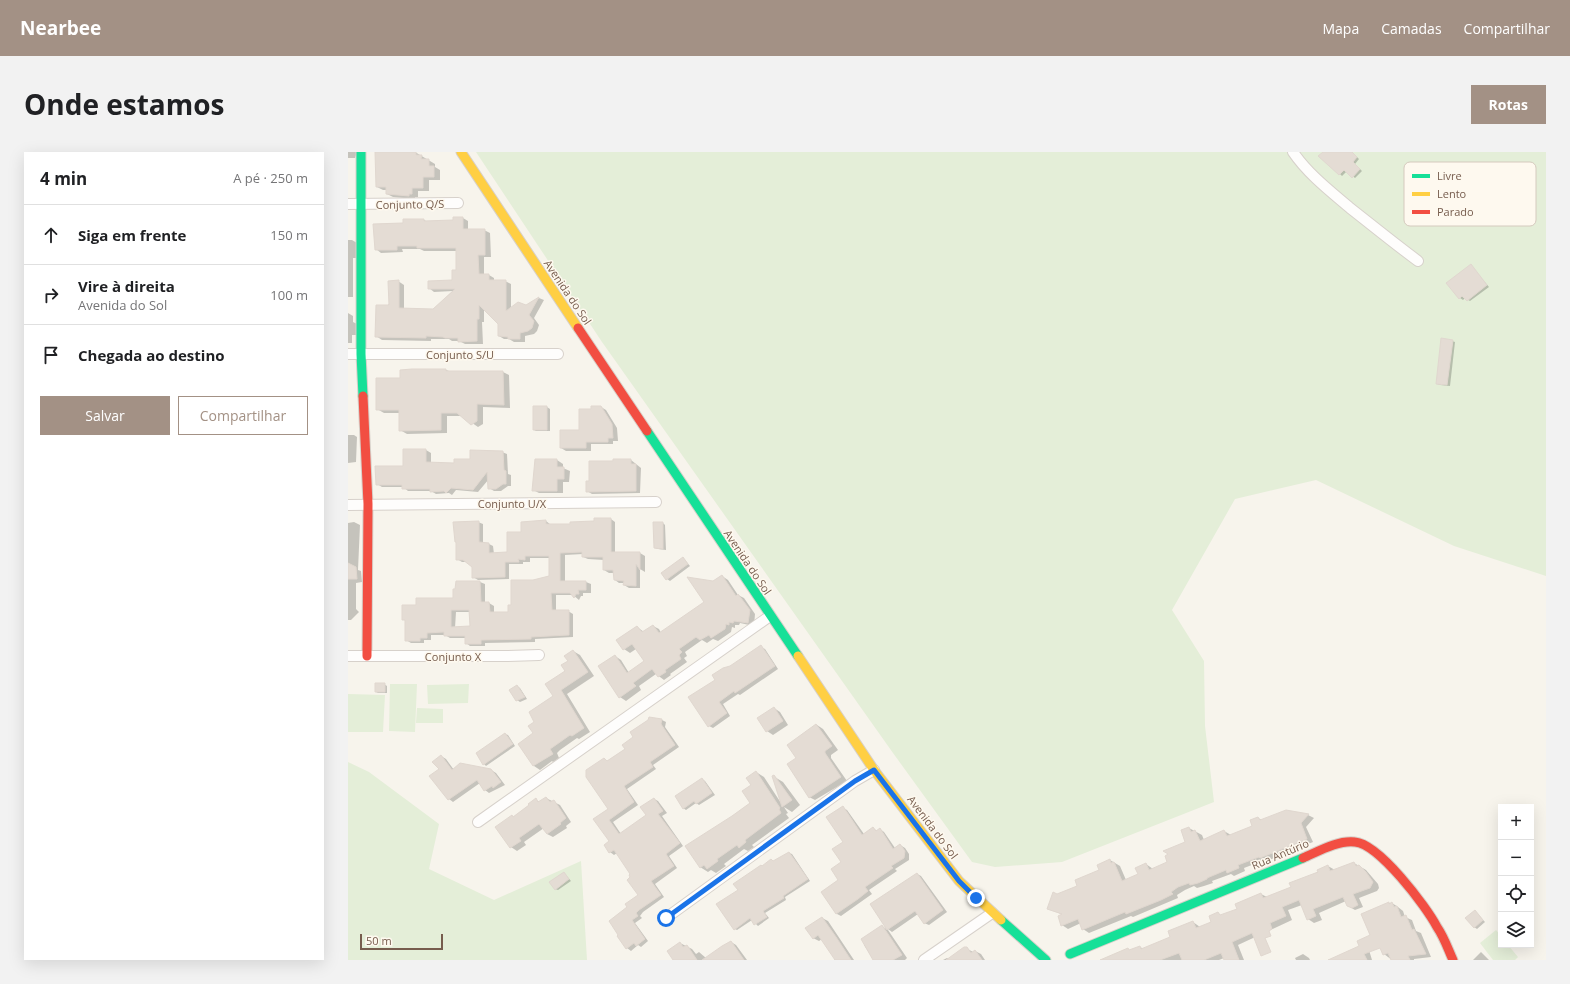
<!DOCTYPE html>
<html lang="pt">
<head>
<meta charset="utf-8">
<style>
	:root { --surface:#fff; --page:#f2f2f2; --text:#202124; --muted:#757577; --line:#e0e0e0; --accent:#a39185 }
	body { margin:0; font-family:"Open Sans",sans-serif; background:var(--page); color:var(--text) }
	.controls { position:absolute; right:12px; bottom:12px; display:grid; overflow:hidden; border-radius:0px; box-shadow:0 4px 16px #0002 }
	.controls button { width:36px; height:36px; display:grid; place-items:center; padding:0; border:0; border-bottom:1px solid var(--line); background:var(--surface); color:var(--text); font:20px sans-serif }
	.scale { position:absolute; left:12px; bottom:10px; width:83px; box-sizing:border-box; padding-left:4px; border:2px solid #765c4d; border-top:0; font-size:11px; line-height:14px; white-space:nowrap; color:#765c4d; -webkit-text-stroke:3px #fef9ef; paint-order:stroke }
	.stop { position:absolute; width:12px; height:12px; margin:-9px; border:3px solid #1a73e8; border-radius:50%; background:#fff }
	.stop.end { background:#1a73e8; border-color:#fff; box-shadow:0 1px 4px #0008 }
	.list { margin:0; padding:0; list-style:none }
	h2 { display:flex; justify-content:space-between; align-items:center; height:52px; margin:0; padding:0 16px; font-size:17px }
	h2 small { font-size:13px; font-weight:400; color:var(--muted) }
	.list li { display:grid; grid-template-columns:26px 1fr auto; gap:12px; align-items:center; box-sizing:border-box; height:60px; padding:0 16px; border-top:1px solid var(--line) }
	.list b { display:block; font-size:15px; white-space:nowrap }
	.list p { margin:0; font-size:13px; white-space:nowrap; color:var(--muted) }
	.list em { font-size:13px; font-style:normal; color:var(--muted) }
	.actions { display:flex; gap:8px; padding:12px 16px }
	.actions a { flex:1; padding:9px 0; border:1px solid var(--accent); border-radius:0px; text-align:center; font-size:14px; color:var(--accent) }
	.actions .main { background:var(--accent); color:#fff }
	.icon { flex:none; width:22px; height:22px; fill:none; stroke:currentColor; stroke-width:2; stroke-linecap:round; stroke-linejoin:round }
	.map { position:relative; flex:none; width:1198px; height:808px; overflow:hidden; border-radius:0px }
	header { display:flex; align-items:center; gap:24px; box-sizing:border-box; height:56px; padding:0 20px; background:var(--accent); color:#fff }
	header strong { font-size:19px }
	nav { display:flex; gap:22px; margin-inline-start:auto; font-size:14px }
	.intro { display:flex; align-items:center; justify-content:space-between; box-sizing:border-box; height:96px; padding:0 24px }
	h1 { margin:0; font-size:28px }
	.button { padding:10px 18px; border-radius:0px; background:var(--accent); color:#fff; font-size:14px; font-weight:700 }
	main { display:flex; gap:24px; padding:0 24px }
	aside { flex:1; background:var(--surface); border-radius:0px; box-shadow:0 4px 16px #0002 }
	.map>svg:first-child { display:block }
</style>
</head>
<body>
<header>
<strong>Nearbee</strong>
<nav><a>Mapa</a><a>Camadas</a><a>Compartilhar</a></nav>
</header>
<div class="intro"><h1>Onde estamos</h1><a class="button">Rotas</a></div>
<main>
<aside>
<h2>4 min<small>A pé · 250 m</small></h2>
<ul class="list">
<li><svg class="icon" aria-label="ahead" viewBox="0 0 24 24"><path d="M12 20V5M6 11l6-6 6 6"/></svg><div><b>Siga em frente</b></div><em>150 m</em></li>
<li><svg class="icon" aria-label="right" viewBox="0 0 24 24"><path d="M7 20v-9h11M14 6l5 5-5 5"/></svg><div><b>Vire à direita</b><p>Avenida do Sol</p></div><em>100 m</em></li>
<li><svg class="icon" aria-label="arrive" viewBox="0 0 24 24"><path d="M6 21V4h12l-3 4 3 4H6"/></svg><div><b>Chegada ao destino</b></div></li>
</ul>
<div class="actions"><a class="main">Salvar</a><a>Compartilhar</a></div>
</aside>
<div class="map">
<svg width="1198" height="808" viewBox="0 0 1198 808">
	<rect width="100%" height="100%" fill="#f7f4ec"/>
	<!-- green -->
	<path fill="#e4eed8" d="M128,0H1198V424L1106,394L968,328L887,347L824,458L856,509L857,574L866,650L714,710L647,715L624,710L545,601L254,190Z
		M42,532H69L67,580L41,579Z
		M121,532L120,551L80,552L79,533Z
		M0,542L37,543L35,580H0Z
		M69,556L95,557V571H68Z
		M0,610L21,620L91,672L81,717L146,748L233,709L239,808H0Z
		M1148,778L1153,784V793H1160L1170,805L1167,808H1145L1132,791Z"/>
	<!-- shadow -->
	<path fill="#0003" fill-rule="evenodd" d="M0,0H9L7,6H0Z
		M28,0H67L87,12V15L92,18V28H81V39H70V45H67V47L45,45L39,42V38H35L29,35Z
		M976,0H1004L1011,7L1007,12L1014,19L1007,26L999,19L994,24L992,22Z
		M115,66L120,69V78H136L142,81L143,105H136V123H141L146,126V129H157L163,132V157L179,154L191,146L196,148L186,166L191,173L189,179L186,182L177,184V190H166L161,187H156L151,184V172L136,157V170H134L135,192H117L111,189H104L101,187H83V189L34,188L28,184L50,129L56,133V157L85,158L105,139L86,140L81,136L105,129L109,119V99H76L72,97H54L55,100L33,101L28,97L56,72L76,68L80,70L106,69Z
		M0,88H4L9,91V106H5V145H0Z
		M1123,114L1141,135L1122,149L1117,146L1115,148L1112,146Z
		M0,161L5,164V170L9,172L8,183H4V191H0Z
		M1104,189L1107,190L1102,234L1092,233L1089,232Z
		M98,218L104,220H155L161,223L162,256L135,255V272L130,275L114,264H99V281L59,282L52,278V261H36L29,257L53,227Z
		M199,255L202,257V279H188L186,278Z
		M253,255L258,258L269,276L270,289H265V292H243V299H218L213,296L232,279L244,258Z
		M0,283H6L9,285L8,310L0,311Z
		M56,298H78L83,301V311L107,312L154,300L159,302L160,322L163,323V334H160L153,339H146L141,336V327L130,340L108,338L104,343L101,341L88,342L83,339H60L55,335H34L29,332L56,315Z
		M188,308H209L215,312V316L222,319L221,330H215V341H191L185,338Z
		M283,308L293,316L292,341L244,342L239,339L242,330V310Z
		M263,367L267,370V401H292L297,404V420L292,417V436H281L276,433L277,431H271L267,428L266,421H261L256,418V408L240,407L235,405V402L217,403V430H238L243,432V441H235V444H233L231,448L225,443H208V459H220L225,462V485L187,487V490L137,491V494H122L118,491V486H102L97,483H83V488H76V491H63L58,488V469L55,467L69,454L106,448L109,430H132L137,432V451H141L146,454V461L161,460L164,454L185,429L202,425V406H182V410H175V412H161V427L130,428L125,425V415L119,410H114L109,407L130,370L135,372V391L141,392L145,394L146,402L160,401L174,381L198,369L203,373H223ZM108,460H122L123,475L107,476Z
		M6,370L12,373L10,418L13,419L14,430L8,431V457L11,460L3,468H0V371Z
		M315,371L317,373L318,398L310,397L307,396Z
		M335,406L342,414L322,429L319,427Z
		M374,424L380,428L390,443L396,446L407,462L406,474L392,471L391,473H387V476L384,475L383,480L370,489L365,487L359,491L354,488L337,500L339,504L336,506L339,510L322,522L323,523L316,528L308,522L291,534L293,538L278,549L272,545L252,515L267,504L273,508L281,521L297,509L288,497L282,501L276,497L289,475L296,480L305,474L311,477L313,481L358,450L365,430Z
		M413,495L417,497L430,517L392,543L390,542L375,552L382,564L365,576L361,574L382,515Z
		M225,499L232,503L246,524L219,542L242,580L231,587L229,586L212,598L209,601L211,606L205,610L204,609L192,618L186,614L171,592L186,582L187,571L206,544Z
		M36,532L39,534V541H30L28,540Z
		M169,534L172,536L179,547L172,550L169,548Z
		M426,556L432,560L440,573L425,583L419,579Z
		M302,566L314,568L318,570L317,575L331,595L305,613L308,617L279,637L290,653L265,670L273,682L300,664L306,647L310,649L319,661L314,664L335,694L321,704L329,716L307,732L316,745L295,760L292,764L294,766L287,771L300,789L293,795L290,793L283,799L279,796L270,785L280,756L291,743L284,722L269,701L266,703L262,700V689L247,667L261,657L256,607L260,609L278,597L301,569Z
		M469,573L475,577L490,598L483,603V606L499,629L467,648L461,645L449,606Z
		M157,582L160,583L167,594L138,614L136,612L129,602Z
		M93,604L98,607L106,618H143L148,621L157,633L141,641L137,638L132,631L105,650L101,647Z
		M408,620L416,625L433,651L425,624L435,630L452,653L444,660L436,655L440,661L438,662L441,666L404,693L406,695L400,699L396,697L376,712L378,714L368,721L363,718L360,720L352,715L385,664L403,651L404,633Z
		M354,627L357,629L367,643L351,653L348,651L338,658L335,656Z
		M198,646L212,653L223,670L218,674L219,676L205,685L199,682L196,676L176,690L178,693L169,699L163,695L166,665L188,648L192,650Z
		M495,656L499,658L516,682L525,676L529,679L532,677L536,680L547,696L552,693L557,696L561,702V708L547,717L549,719L521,738L524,742L493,764L489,762L474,740L491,728L496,690Z
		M960,663L966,666L958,675L965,690L919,709L917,708L896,716L897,719L886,724L883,722L864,729L865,731L856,734L849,736L846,734L837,738L829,743L830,746L785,765L783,764L741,781L735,777L733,771L720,777L714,773L715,763L700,756L709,743L731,734L752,719L762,708L772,714L778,728L791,723L798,712L805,717L820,711L839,690L841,676L854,683L856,688L876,679L883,683L905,675L910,666L914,668Z
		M441,701L444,702L462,729L437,745L438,748L417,761L421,766L410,774L404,768L389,778L387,777L391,738L414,714L426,710Z
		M1006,711L1018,718L1030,732L1031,736L1029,739L1011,746L1015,755L1007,758L1000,754L998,749L971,761L974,768L966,771L960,767L954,753L940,758L944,768L890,793L896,808H877L876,806L871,808H754L792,795L796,797L824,786L845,770L852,775L864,770L870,762L874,764L891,757L888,752L913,742L919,745L944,735L980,714L987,718Z
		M216,721L223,729L210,738L207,737Z
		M569,722L573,724L599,760L581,773L576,771L570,762L544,780L540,777L523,753Z
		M1041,751H1044L1050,755L1055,759L1057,765L1064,768L1068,779L1073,781L1083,805L1066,807V808H1044L1036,802Z
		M1127,759L1137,770L1129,777L1126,775Z
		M474,766L480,769L506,808H486L487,807L474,787L471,789L465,786Z
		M534,774L540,778L559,806L557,808H526L516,793Z
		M383,790L388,793L399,808H326L332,791L344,797L348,802L351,800L358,806Z
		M618,796L625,800L627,799L633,802L637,808H595L599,806L602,807Z
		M1021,798L1024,808H980Z
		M1133,800L1141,808H1125Z
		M955,802L961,806L962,808H948L947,806Z"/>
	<!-- building -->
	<path fill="#e4dcd4" stroke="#e0d7cf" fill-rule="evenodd" d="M27,0H68V3H74L73,7H81V14H86V25H75V36H64V42H61V44L38,42V35H28Z
		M975,0H1004L1009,5L1005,10L1012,17L1004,26L996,18L991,23L970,4Z
		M105,65H115V77H137V103H130L131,122H141V128H158V159L170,150L178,153L191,145L181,163L186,169L184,176L180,179L172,181V187H160V185L150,184V172L131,153V167H129V189L110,190V186H97L95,185L78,184V186L27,185L28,153H41L40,129L51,128V156L85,157L107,137H80V129L104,128V118H108V96H69V94H49V98H27L25,72L55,71V67H76V69L105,68Z
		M1123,112L1139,133L1119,149L1114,144L1111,147L1098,131Z
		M1093,186L1105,188L1099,233L1088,232Z
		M64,217H98V219H155L156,253L129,252V269L123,273L109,261H93V278L51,279V258H28V226H52V218Z
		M185,254H199V278H185Z
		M243,254H253L264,272L265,286H260V290H238V296H212V278H231V257H243Z
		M55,297H78V310L106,311V307H122V298L155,299L156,318L158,319V332H155L148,337H140L139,320L125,338L103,336L98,341L96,339L82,340V337H54V333H28L27,314H55Z
		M187,307H209V315H216V327H209V339H184Z
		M265,307H283V312H288V339L238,340V329H241V309H265Z
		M246,366H263V400H292V418L288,412V434L275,433L276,429L266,428L265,418H255V405H234V400L212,401V429H238V438H230L231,442H228L226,446L222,441H203L204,458H221V483L183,485V487L133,488V492H117V484H96V480L79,481V486H72V489H57V468H54V453H68V446H105V437H107L108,429H132L133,450H141L142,460H160V453H163V428H185L201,424V404H177V408L170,407L171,410H157V425L124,426V415L115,408H108V390H107L105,370L131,369V390L141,391V401L159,400V380H173V370L198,368V372H222V370L246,369ZM103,458H121L122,474L103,475Z
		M305,370H315V397L306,396Z
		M335,405L340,412L318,428L313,421Z
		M0,411L8,415L9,427H0Z
		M374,423L388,444L390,442L402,458L400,471L386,469L385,471L381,470V473L378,472L377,477L363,486L361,483L352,488L348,485L331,497L334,500L331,503L333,507L317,518L318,520L310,525L304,517L285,531L288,534L271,546L250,514L267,503L279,521L296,509L284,492L275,498L268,488L289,474L294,480L305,473L311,481L356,450L339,425L365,429Z
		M413,493L427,514L387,541L386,539L371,550L379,561L360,575L340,545L367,528L364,523L375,516L382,514Z
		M225,498L240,520L213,538L236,576L224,584L222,583L205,595L202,597L205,602L185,614L170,592L185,581L180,574L186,570L181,560L205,544L197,532L217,519L213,513L220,509L216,504Z
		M27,531H37V540H27Z
		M169,533L177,545L168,549L161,538Z
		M426,555L435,569L418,580L409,566Z
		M301,565L314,567L313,572L327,593L302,610L305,615L276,634L286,650L261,668L271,682L298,663L292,655L306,646L315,659L310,662L332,691L318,702L326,714L303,729L313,743L291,758L288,761L290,764L284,768L297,787L288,794L286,791L278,797L269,784L270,783L261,769L279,755L277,752L290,743L279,728L282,725L281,723L282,722L266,698L261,701L256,693L261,689L245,667L260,657L238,625V618L256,606L259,609L277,597L274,593L285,585L282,580L300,568Z
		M468,572L484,594L477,599V601L493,625L461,646L439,612L448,606L439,593Z
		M157,581L165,592L135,613L128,601Z
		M93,603L104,618L112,611L143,617L153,630L145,636L144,634L136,639L129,628L100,648L81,624L91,617L84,610Z
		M408,619L432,656L431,657L433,661L397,688L398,690L391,696L389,693L369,707L370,709L359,717L356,713L352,716L337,694L384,664L402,651L394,639L403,633L398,626Z
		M426,623L444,648L434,655L424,624Z
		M354,626L364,641L348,652L346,649L335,657L327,644Z
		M198,645L202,650L206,648L218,666L212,671L213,672L199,682L191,672L171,686L173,689L162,696L147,675L164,663L165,665L181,653L180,652L188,646L190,650Z
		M495,654L514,683L525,675L528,679L532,676L545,697L552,692L557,699L556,706L543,714L545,716L517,735L520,739L510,747L488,762L473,740L490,728L483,717L493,710L484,697L495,690L478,665Z
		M938,658L961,662L953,671L959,687L912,706L911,705L890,713L891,716L879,721L878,718L859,726V727L850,731L842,733L841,731L830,735L823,740L825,742L813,748L778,762L777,760L734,778L730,767L713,774L710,764L714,762L699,757L705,740L709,742L729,734L727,728L751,718L749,713L762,707L763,711L766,710L774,729L790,722L787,716L798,711L801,718L819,710L817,704L820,702L815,699L837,690L833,678L841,675L843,680L847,678L852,689L876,678L879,684L904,674L902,668L910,665L912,668Z
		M441,700L460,727L435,744L436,746L415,759L419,765L406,773L402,766L386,778L368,752L390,738L385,732L413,713L414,714L423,707L425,709Z
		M1006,710L1008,714L1011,713L1018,720L1025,730L1022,736L1005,742L1010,753L1004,756L999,754L995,745L965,757L968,764L959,768L951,748L934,755L938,764L922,771L924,777L921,779L923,784L917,786L923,800L913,804L904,781L884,790L891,808H876L873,801L856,808H834L831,801L812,808H752L780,796L781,798L792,794L793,797L822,785L820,779L845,769L848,776L863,770L861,764L870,760L872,763L889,757L887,752L913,741L915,746L943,735L941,731L970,720L969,718L980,713L982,719Z
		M216,720L221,727L207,738L201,730Z
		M569,721L595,758L576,772L567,759L539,778L522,752Z
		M1041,750V752L1044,750L1046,755L1049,754L1053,765L1058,763L1064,778L1066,777L1078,802L1060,804L1062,808H1043L1040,801L1035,803L1032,796L1016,802L1019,808H980L1011,794L1009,789L1022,783L1013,762Z
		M1127,758L1135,768L1126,776L1117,766Z
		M474,765L488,785L503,808H487L470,783L465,787L457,776Z
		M534,773L554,803L545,808H525L513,787Z
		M383,789L396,808H354L374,794Z
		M332,790L335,795L339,793L349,808H325L319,799Z
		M616,795H619L623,801L627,798L634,808H598Z"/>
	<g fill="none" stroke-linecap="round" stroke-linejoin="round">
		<!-- street casing -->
		<g stroke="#d7d1cb" stroke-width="12">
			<path id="street" d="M945,0C960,22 982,39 1002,56C1025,74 1047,92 1070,109
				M0,52L110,51
				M0,202H210
				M0,353L308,350
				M0,504H158L191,503
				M130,670L422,464
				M318,766L507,629L526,618
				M576,808L644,761"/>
		</g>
		<!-- fast casing -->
		<g stroke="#d7d0c9" stroke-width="11">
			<path id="fast" d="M13,0V202L15,244
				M299,279L450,504
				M653,768L698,808
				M722,802L955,706"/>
		</g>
		<!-- slow casing -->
		<g stroke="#d7d0c9" stroke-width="11">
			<path id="slow" d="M113,0L230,176
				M450,504L526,618L611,729L653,768"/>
		</g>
		<!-- jam casing -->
		<g stroke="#d7d0c9" stroke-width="11">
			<path id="jam" d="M230,176L299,279
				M15,244L20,352L19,504
				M955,706C971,699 990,688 1007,690C1031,692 1078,754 1089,775C1096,785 1100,797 1105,808"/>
		</g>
		<!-- street -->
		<use href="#street" stroke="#fefdfc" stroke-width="10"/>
		<!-- fast -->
		<use href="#fast" stroke="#16e098" stroke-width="9"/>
		<!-- slow -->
		<use href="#slow" stroke="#ffcf43" stroke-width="9"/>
		<!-- jam -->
		<use href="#jam" stroke="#f24e42" stroke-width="9"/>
	</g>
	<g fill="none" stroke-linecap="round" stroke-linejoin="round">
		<!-- route -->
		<path stroke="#1a73e8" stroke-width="5" d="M318,766L507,629L526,618L611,729L628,746"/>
	</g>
	<g text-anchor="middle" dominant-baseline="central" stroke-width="3" stroke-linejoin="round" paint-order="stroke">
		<!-- street labels -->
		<g font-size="11" fill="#765c4d" stroke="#fef9ef">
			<text transform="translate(62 52) rotate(-1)">Conjunto Q/S</text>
			<text transform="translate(220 140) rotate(56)">Avenida do Sol</text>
			<text x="112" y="202">Conjunto S/U</text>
			<text x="164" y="351">Conjunto U/X</text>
			<text transform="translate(400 410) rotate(56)">Avenida do Sol</text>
			<text x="105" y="504">Conjunto X</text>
			<text transform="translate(585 675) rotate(53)">Avenida do Sol</text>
			<text transform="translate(932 702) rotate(-23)">Rua Antúrio</text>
		</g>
	</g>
	<!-- legend -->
	<rect x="1056" y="10" width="132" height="64" rx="6" fill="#fef9ef" stroke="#d5cabe" stroke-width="1"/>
	<rect x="1064" y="22" width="18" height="4" fill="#16e098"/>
	<rect x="1064" y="40" width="18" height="4" fill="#ffcf43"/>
	<rect x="1064" y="58" width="18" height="4" fill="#f24e42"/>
	<g font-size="11" fill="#765c4d">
		<text x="1089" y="28">Livre</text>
		<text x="1089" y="46">Lento</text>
		<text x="1089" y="64">Parado</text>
	</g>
</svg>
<div class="controls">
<button>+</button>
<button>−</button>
<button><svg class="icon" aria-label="locate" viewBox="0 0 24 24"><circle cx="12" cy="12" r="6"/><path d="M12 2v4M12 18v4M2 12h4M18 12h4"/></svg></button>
<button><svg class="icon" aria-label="layers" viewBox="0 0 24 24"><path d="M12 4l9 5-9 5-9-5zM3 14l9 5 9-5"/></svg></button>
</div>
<div class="scale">50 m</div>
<div class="stop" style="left:318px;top:766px"></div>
<div class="stop end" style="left:628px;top:746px"></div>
</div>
</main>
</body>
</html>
